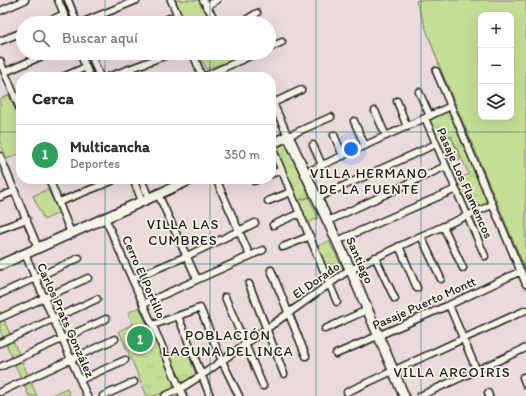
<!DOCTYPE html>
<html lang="es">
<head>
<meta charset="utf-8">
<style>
	:root { --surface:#fff; --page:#f7f7f7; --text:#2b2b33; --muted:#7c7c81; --line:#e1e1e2; --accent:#7c3aed }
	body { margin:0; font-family:Itim,sans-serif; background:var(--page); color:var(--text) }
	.controls { position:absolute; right:12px; top:12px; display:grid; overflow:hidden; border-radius:8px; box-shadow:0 4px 16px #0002 }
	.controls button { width:36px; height:36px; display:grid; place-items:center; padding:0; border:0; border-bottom:1px solid var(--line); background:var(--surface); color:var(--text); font:20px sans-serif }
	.you { position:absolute; left:351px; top:149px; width:14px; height:14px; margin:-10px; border:3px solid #fff; border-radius:50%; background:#1a73e8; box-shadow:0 0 0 6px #1a73e833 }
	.badge { display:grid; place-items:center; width:26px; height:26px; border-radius:50%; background:var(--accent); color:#fff; font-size:13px; font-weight:700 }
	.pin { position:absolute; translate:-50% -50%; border:2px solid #fff; box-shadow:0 1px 4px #0006 }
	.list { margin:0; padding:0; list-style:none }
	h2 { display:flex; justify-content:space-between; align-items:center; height:52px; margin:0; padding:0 16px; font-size:17px }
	h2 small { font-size:13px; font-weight:400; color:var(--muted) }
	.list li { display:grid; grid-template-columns:26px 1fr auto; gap:12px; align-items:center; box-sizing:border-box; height:60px; padding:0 16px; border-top:1px solid var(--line) }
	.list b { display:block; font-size:15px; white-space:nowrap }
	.list p { margin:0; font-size:13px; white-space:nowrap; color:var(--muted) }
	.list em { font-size:13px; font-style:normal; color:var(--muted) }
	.icon { flex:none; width:22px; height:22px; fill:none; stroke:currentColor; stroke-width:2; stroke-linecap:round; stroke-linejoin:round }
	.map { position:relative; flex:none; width:526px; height:396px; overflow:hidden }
	.search { position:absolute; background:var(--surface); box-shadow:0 4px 16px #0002; left:16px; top:16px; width:260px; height:44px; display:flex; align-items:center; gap:10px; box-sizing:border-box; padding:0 14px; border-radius:22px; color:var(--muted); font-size:15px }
	.panel { position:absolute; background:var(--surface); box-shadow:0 4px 16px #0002; left:16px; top:72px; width:260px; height:112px; border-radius:16px }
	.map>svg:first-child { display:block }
</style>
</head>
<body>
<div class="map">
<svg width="526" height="396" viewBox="0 0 526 396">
	<defs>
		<pattern id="park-tufts" width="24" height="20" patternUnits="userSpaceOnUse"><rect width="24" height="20" fill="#c4de95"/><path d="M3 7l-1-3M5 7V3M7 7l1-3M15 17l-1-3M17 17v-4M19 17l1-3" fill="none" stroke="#a8be80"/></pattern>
	</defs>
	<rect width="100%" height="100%" fill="#ebdadc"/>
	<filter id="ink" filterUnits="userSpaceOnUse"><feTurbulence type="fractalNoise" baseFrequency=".025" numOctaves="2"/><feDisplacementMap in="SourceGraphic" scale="8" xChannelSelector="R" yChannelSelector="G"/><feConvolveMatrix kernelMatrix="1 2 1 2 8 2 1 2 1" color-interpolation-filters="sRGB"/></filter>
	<g filter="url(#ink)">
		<!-- green -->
		<path fill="#c4de95" stroke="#707d58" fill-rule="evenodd" d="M175,0H199L213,23H185Z
			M419,0H526V271L439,65L416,1ZM481,15H511V117H481Z
			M199,53H232L236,59L206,69Z
			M9,95L21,123V153L7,159L0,142V99Z
			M451,136L461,158L448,164L438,141Z
			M48,189L59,213L44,220L33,196Z
			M309,197L318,218L305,224L296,202Z"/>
		<!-- park -->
		<path fill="url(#park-tufts)" stroke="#707d58" d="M451,109L490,204L469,213L454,181L469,174L451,136L438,141L428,120Z
			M285,143L310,196L296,202L272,149Z
			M329,241L343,269L328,281L315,248Z
			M139,307L177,387L154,396H147L119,331L133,324L128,313Z
			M0,311L37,396H29L0,330Z
			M185,347L196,374L180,385L167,355Z
			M67,388L70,396H49Z"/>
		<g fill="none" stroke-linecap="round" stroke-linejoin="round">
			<!-- street casing -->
			<g stroke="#1c1c1c" stroke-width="9">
				<path id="street" d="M58,0L68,23
					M68,0L77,23
					M171,0L181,23
					M203,0L217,23
					M206,6L217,0
					M0,11L25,0
					M44,23L64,14
					M81,23L137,0
					M157,23L178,15
					M241,23L257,13
					M0,41L23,32
					M269,48L282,42
					M80,53L90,77
					M90,53L100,77
					M193,53L202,77
					M237,53L242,60
					M0,61L21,111
					M436,71L526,284
					M5,72L49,53
					M63,77L86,67
					M108,77L172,53
					M203,77L257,53
					M419,92L430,116
					M397,101L407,127
					M273,103L288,136L331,117
					M271,104L301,90
					M375,111L386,136
					M425,118L485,256
					M354,121L365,146
					M334,135L343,156
					M271,145L337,302
					M313,145L322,165
					M0,156L38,248
					M305,173L451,106
					M271,174L281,170
					M49,179L71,233
					M133,179L142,201
					M141,179L149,198
					M216,179L250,256
					M254,181L258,179
					M158,194L197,279
					M0,197L15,191
					M317,198L436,144
					M268,201L291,192
					M59,202L112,181
					M105,218L161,344L183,396
					M328,221L446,166
					M273,225L300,213
					M443,226L463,268
					M0,229L27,219
					M421,236L441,279
					M337,241L456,189
					M399,246L417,288
					M283,247L310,236
					M25,254L87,396
					M375,257L395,299
					M271,270L306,356
					M132,279L187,256L255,223
					M249,284L284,374
					M0,294L79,258
					M225,297L263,386
					M143,304L263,250
					M449,305L477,371
					M178,316L210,396
					M0,318L88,278
					M153,325L200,308L222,361L239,396
					M325,329L367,310
					M0,343L97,299
					M336,354L449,305L521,271
					M0,367L106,319
					M523,377L526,385
					M80,380L125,360
					M0,392L115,339
					M347,392L526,310
					M488,393L489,396
					M103,396L134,382
					M165,396L180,389L202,375L346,272L421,236L492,205
					M420,396L526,348"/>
			</g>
			<!-- secondary casing -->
			<g stroke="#1c1c1c" stroke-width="12">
				<path id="secondary" d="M271,144L288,136L352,273L404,396
					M0,265L192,179"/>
			</g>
			<!-- street -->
			<use href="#street" stroke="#f7f3e8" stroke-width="6"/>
			<!-- secondary -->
			<use href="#secondary" stroke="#f7f3e8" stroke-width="9"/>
		</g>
	</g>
	<!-- grid -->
	<path fill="none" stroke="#0f766e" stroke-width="1" stroke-opacity="0.55" d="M105,0V23M210,0V23M316,0V396M421,0V396M105,53V77M210,53V77M0,132H21M271,132H526M105,179V396M210,179V396M0,264H526"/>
	<g text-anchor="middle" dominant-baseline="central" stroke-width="3.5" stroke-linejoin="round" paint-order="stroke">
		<!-- street labels -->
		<g font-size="13" fill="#1c1c1c" stroke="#f7f3e8">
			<text transform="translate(465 183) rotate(66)">Pasaje Los Flamencos</text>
			<text transform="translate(360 260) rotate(66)">Santiago</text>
			<text transform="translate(144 277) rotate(66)">Cerro El Portillo</text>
			<text transform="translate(316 280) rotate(-35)">El Dorado</text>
			<text transform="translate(424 303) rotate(-24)">Pasaje Puerto Montt</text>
			<text transform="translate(66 320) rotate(66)">Carlos Prats González</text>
		</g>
		<!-- neighbourhood labels -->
		<g font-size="14" letter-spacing="1" fill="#1c1c1c" stroke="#f7f3e8">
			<text x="369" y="173">VILLA HERMANO<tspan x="369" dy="16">DE LA FUENTE</tspan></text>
			<text x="183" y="224">VILLA LAS<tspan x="183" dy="16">CUMBRES</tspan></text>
			<text x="228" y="335">POBLACIÓN<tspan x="228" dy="16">LAGUNA DEL INCA</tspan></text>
			<text x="452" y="372">VILLA ARCOIRIS</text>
		</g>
	</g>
</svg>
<div class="controls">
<button>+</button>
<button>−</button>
<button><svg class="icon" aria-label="layers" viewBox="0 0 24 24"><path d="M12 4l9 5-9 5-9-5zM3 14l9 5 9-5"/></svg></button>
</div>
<div class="you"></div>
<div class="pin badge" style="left:140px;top:339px;background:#2e9e5b">1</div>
<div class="search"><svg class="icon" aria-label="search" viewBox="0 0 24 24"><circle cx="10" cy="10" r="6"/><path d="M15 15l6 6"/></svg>Buscar aquí</div>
<section class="panel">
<h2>Cerca<small></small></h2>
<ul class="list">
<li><span class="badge" style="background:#2e9e5b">1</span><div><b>Multicancha</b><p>Deportes</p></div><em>350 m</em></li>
</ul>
</section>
</div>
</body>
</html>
